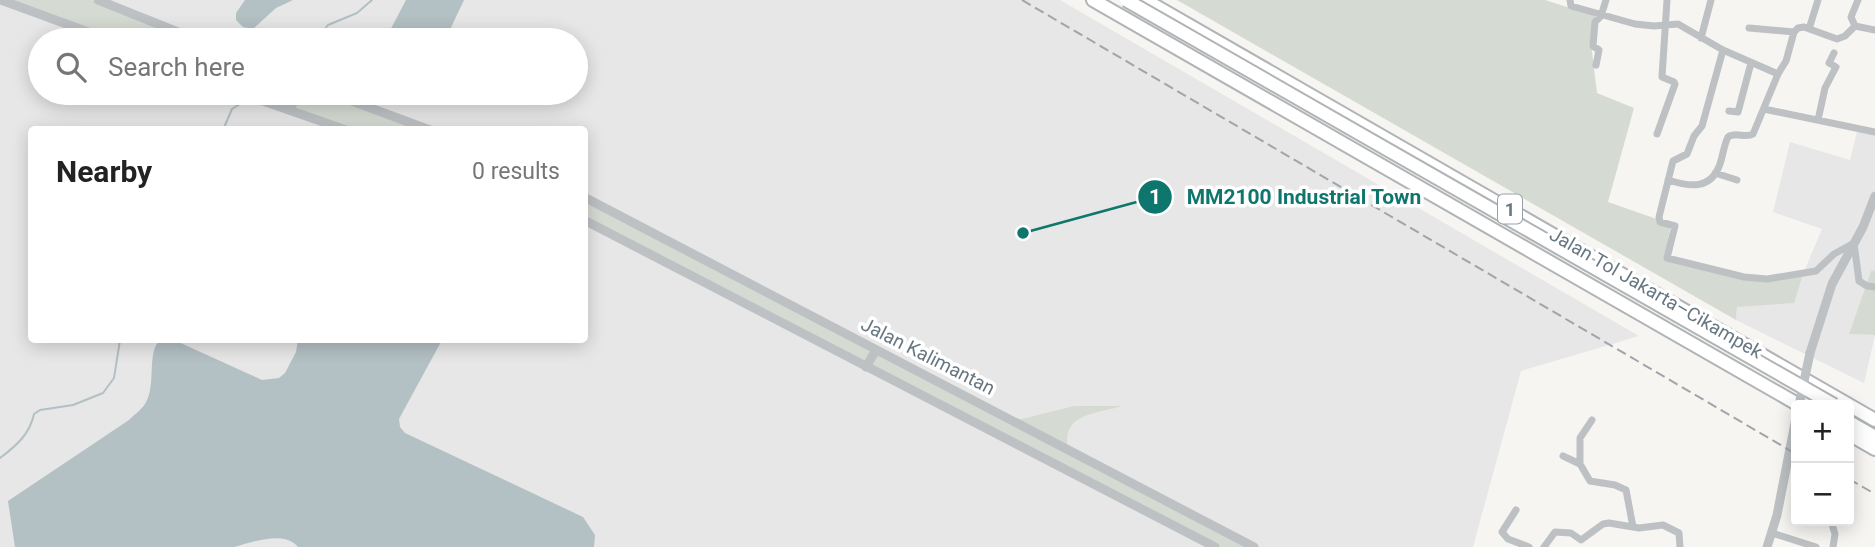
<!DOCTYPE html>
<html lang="en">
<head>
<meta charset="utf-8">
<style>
	:root { --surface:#fff; --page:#f2f2f2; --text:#222; --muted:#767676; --line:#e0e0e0 }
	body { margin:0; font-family:Roboto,sans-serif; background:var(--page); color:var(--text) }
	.controls { position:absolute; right:21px; bottom:21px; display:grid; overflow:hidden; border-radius:7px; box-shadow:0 4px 18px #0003 }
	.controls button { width:63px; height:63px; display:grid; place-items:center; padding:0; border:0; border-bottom:2px solid var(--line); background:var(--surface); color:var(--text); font:35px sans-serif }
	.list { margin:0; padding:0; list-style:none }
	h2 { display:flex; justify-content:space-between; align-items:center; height:91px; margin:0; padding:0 28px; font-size:30px }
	h2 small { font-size:23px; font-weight:400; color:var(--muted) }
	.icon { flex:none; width:38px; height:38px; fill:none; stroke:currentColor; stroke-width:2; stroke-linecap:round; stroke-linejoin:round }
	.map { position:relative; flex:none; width:1875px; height:547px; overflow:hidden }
	.search { position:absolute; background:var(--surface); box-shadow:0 4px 18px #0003; left:28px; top:28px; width:560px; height:77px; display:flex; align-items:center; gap:18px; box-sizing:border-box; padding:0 24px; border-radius:38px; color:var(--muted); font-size:26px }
	.panel { position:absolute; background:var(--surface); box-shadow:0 4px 18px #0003; left:28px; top:126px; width:560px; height:217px; border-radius:7px }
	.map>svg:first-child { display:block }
</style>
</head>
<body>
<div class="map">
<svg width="1875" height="547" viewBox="0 0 1875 547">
	<rect width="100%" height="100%" fill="#f6f5f2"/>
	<!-- built -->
	<path fill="#e6e7e6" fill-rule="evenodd" d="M0,0H1060L1639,336L1521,371L1473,547H0ZM40,40H576V93H40ZM32,130H584V340H32Z
		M1858,128L1875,132V270L1871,271L1849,334L1875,335L1864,383L1736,320L1737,307L1803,274L1822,229L1773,212L1790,142L1850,160Z"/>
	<!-- green -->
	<path fill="#d5dad2" d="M1,0H91L198,40H110Z
		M1177,0H1545L1595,16L1592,52L1597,93L1634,108L1608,202L1671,224L1665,255L1768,280L1803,274L1794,303L1737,307L1736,320Z
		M221,93H330L430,129H346Z
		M584,197L1014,421L1074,406H1122C1096,414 1061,413 1068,449L1254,547H1215L585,220Z
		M1875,270V335L1849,334L1871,271Z"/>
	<!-- water -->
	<path fill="#b3c0c4" d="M245,0H293L276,8L253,29L243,27L236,20V13Z
		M406,0H464L445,40H385Z
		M160,340H174L262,380L279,378L285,373L296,352L298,340H442L399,419L400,427L405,433L583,517L595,535L594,547H298C285,530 252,542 234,547H15L8,501L129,420C134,415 141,410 145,404C157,385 146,353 160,340Z"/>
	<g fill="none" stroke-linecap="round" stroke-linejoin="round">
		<!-- stream -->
		<path stroke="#b3c0c4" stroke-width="2" d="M316,40L328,25L357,13L372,0
			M256,96L265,93
			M408,97L410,93
			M223,130L232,109L245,101
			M0,458C16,446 30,434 34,414L40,410L73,405L103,393L114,378L120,340"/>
		<!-- motorway casing -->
		<g stroke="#b0b4b7" stroke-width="16">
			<path id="motorway" d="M1093,0L1799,405
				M1145,0L1875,420
				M1849,422L1875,437
				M1849,434L1875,449"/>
		</g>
		<!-- minor -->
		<path stroke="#bdc1c4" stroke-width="7" d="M1570,0L1571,6L1635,24L1654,26L1678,24L1723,50L1778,74
			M1855,26L1851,17L1858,0
			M1749,28L1794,32
			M1809,29L1818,0
			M1701,38L1711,0
			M1723,50L1702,126L1694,136L1687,154L1673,161L1659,217L1660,222L1675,226L1667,258L1744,277L1767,279L1816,271L1834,254L1854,243L1859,281L1867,286L1875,287
			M1596,65L1599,50L1593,46L1595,22L1601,16L1606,0
			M1764,109L1875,132
			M1729,111L1738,112L1751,63
			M1818,120L1825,88L1836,67L1829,63L1834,53
			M1657,134L1675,84L1674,82L1662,77L1667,0
			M1715,173L1737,180
			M1668,180C1690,187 1711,190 1720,164C1723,155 1724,145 1728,137C1736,131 1745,139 1753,134L1778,74L1786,61L1794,32L1798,28L1804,27L1837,39L1845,36L1855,26L1875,30
			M1563,456L1580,464L1590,481L1615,485L1626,490L1633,527
			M1580,464V438L1592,420
			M1516,510L1502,532L1508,539L1529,547
			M1831,521L1835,534L1833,547
			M1772,533L1816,547
			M1544,547L1555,532L1571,533L1581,540L1603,524L1609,523L1639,528L1663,525L1679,533L1680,547"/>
		<!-- tertiary -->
		<path stroke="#bdc1c4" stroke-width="9" d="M1,0L110,40
			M98,0L198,40
			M221,93L263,101L346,130
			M330,93L430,130
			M290,110L297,93
			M584,197L1254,547
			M584,220L1215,547
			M1810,353L1832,284L1863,227L1875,196
			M866,367L876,350
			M1767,547L1777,515L1796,418"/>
		<!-- motorway -->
		<use href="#motorway" stroke="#fff" stroke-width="12"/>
		<!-- rail -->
		<path stroke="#9fa5aa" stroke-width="2" stroke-dasharray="10 5" stroke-linecap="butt" d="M1022,0L1796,454
			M1849,479L1875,494"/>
		<!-- motorway-bridge casing -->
		<g stroke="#b0b4b7" stroke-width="16" stroke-linecap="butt">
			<path id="motorway-bridge" d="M1126,0L1834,405"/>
		</g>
		<!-- tertiary-bridge -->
		<path stroke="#bdc1c4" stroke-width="9" d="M1799,405L1810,353"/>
		<!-- motorway-bridge -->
		<use href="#motorway-bridge" stroke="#fff" stroke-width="12"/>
	</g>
	<g text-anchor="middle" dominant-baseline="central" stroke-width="7" stroke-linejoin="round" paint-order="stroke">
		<!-- shield labels -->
		<rect fill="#fff" stroke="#95a0a8" stroke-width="2" x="1498" y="194.5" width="24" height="29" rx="5"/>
		<g font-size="18" font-weight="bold" fill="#677782">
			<text x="1510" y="209">1</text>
		</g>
		<!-- street labels -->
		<g font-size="19" fill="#677782" stroke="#fff">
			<text transform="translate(1656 293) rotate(30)">Jalan Tol Jakarta–Cikampek</text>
			<text transform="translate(928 356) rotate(27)">Jalan Kalimantan</text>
		</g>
	</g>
	<!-- callouts -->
	<path fill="none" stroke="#0f766e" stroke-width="2.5" d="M1023 233L1155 197"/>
	<g fill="#0f766e" stroke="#fff" stroke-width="2.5">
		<circle cx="1023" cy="233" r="7"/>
		<circle cx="1155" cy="197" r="18"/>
	</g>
	<g font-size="21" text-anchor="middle" font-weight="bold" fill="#fff">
		<text x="1155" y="204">1</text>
	</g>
	<g font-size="21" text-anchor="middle" font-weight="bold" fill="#0f766e" stroke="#fff" stroke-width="7" stroke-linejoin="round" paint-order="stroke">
		<text x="1304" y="204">MM2100 Industrial Town</text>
	</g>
</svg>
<div class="controls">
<button>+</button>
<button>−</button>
</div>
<div class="search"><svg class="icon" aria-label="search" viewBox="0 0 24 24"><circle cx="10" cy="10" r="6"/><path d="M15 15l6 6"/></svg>Search here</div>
<section class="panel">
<h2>Nearby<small>0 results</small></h2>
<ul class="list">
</ul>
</section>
</div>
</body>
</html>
